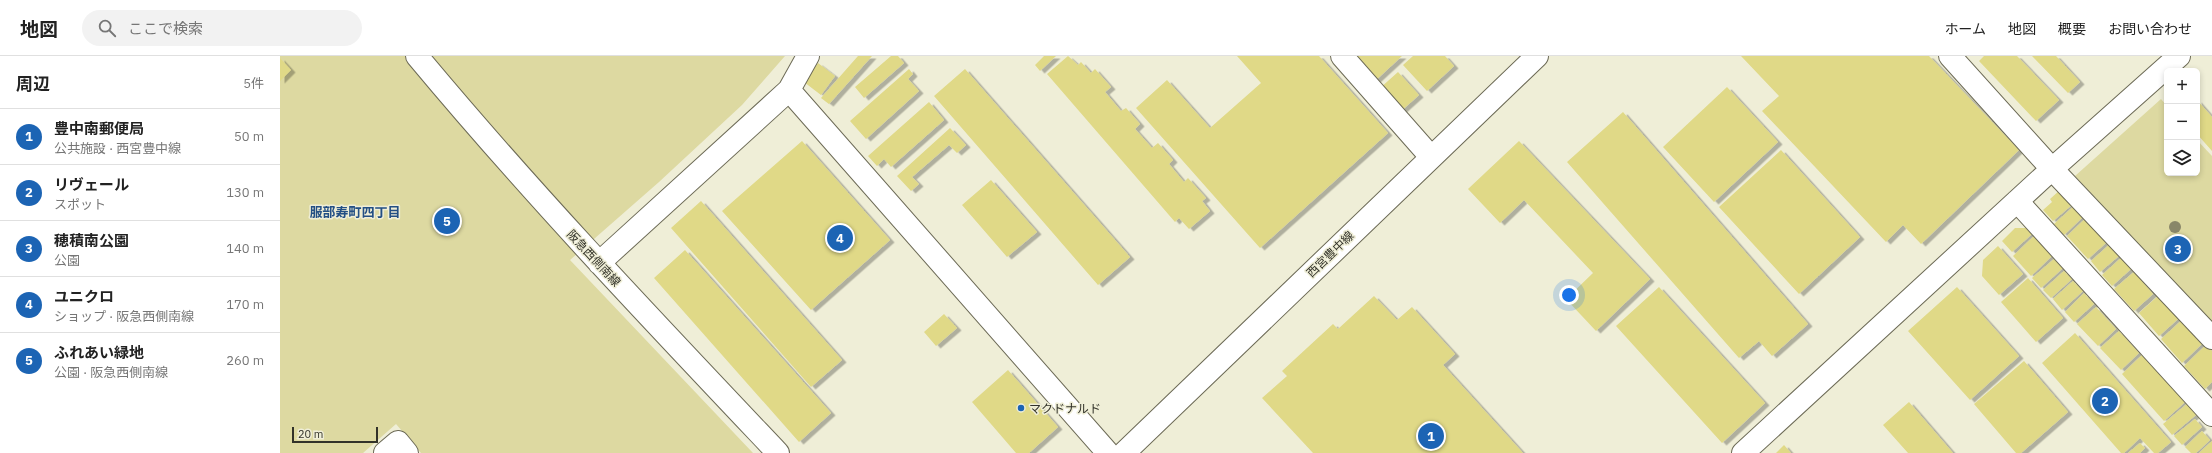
<!DOCTYPE html>
<html lang="ja">
<head>
<meta charset="utf-8">
<style>
	:root { --surface:#fff; --page:#f2f2f2; --text:#222; --muted:#767676; --line:#e0e0e0; --accent:#1c64b4 }
	body { margin:0; font-family:"IBM Plex Sans","Noto Sans JP",sans-serif; background:var(--page); color:var(--text) }
	.controls { position:absolute; right:12px; top:12px; display:grid; overflow:hidden; border-radius:6px; box-shadow:0 2px 6px #0003 }
	.controls button { width:36px; height:36px; display:grid; place-items:center; padding:0; border:0; border-bottom:1px solid var(--line); background:var(--surface); color:var(--text); font:20px sans-serif }
	.scale { position:absolute; left:12px; bottom:10px; width:86px; box-sizing:border-box; padding-left:4px; border:2px solid #323229; border-top:0; font-size:11px; line-height:14px; white-space:nowrap; color:#323229; -webkit-text-stroke:3px #efeed7; paint-order:stroke }
	.you { position:absolute; left:1289px; top:239px; width:14px; height:14px; margin:-10px; border:3px solid #fff; border-radius:50%; background:#1a73e8; box-shadow:0 0 0 6px #1a73e833 }
	.badge { display:grid; place-items:center; width:26px; height:26px; border-radius:50%; background:var(--accent); color:#fff; font-size:13px; font-weight:700 }
	.pin { position:absolute; translate:-50% -50%; border:2px solid #fff; box-shadow:0 1px 4px #0006 }
	.list { margin:0; padding:0; list-style:none }
	h2 { display:flex; justify-content:space-between; align-items:center; height:52px; margin:0; padding:0 16px; font-size:17px }
	h2 small { font-size:13px; font-weight:400; color:var(--muted) }
	.list li { display:grid; grid-template-columns:26px 1fr auto; gap:12px; align-items:center; box-sizing:border-box; height:56px; padding:0 16px; border-top:1px solid var(--line) }
	.list b { display:block; font-size:15px; white-space:nowrap }
	.list p { margin:0; font-size:13px; white-space:nowrap; color:var(--muted) }
	.list em { font-size:13px; font-style:normal; color:var(--muted) }
	.icon { flex:none; width:22px; height:22px; fill:none; stroke:currentColor; stroke-width:2; stroke-linecap:round; stroke-linejoin:round }
	.map { position:relative; flex:none; width:1932px; height:397px; overflow:hidden }
	header { display:flex; align-items:center; gap:24px; box-sizing:border-box; height:56px; padding:0 20px; background:var(--surface); border-bottom:1px solid var(--line) }
	header strong { font-size:19px }
	nav { display:flex; gap:22px; margin-inline-start:auto; font-size:14px }
	.search { width:280px; height:36px; background:var(--page); display:flex; align-items:center; gap:10px; box-sizing:border-box; padding:0 14px; border-radius:22px; color:var(--muted); font-size:15px }
	main { display:flex }
	aside { flex:1; background:var(--surface) }
	.map>svg:first-child { display:block }
</style>
</head>
<body>
<header>
<strong>地図</strong>
<div class="search"><svg class="icon" aria-label="search" viewBox="0 0 24 24"><circle cx="10" cy="10" r="6"/><path d="M15 15l6 6"/></svg>ここで検索</div>
<nav><a>ホーム</a><a>地図</a><a>概要</a><a>お問い合わせ</a></nav>
</header>
<main>
<aside>
<h2>周辺<small>5件</small></h2>
<ul class="list">
<li><span class="badge">1</span><div><b>豊中南郵便局</b><p>公共施設 · 西宮豊中線</p></div><em>50 m</em></li>
<li><span class="badge">2</span><div><b>リヴェール</b><p>スポット</p></div><em>130 m</em></li>
<li><span class="badge">3</span><div><b>穂積南公園</b><p>公園</p></div><em>140 m</em></li>
<li><span class="badge">4</span><div><b>ユニクロ</b><p>ショップ · 阪急西側南線</p></div><em>170 m</em></li>
<li><span class="badge">5</span><div><b>ふれあい緑地</b><p>公園 · 阪急西側南線</p></div><em>260 m</em></li>
</ul>
</aside>
<div class="map">
<svg width="1932" height="397" viewBox="0 0 1932 397">
	<defs>
		<filter id="shadow"><feDropShadow dx="4.5" dy="2.5" stdDeviation="0" flood-color="#0004"/></filter>
	</defs>
	<rect width="100%" height="100%" fill="#efeed7"/>
	<!-- green -->
	<path fill="#ddd9a1" d="M0,0H505L462,49L379,126L290,204L473,397H141L116,368L83,397H0Z
		M1881,43L1887,50V117H1917V84L1932,100V266L1795,120Z"/>
	<!-- building -->
	<path fill="#e0d987" filter="url(#shadow)" d="M578,0H592L549,48L541,42Z
		M611,0H618L624,7L584,42L575,31Z
		M764,0H776L760,15L755,9Z
		M788,0L798,9L801,6L811,17L815,13L831,31L825,36L841,55L846,52L860,68L855,73L872,92L878,87L893,104L889,108L904,126L908,122L926,142L922,145L930,155L909,173L899,162L895,166L767,18Z
		M957,0H1039L1108,77L980,192L856,52L887,24L930,72L981,27Z
		M1074,0H1122L1096,24Z
		M1133,0H1165L1174,10L1147,35L1123,9Z
		M1461,0H1649L1739,94L1641,188L1623,169L1606,186L1482,55L1499,40Z
		M1704,0H1737L1779,44L1756,65L1699,5Z
		M1752,0H1776L1800,26L1788,37Z
		M0,2L11,14L0,25Z
		M538,7L555,20L541,39L524,26Z
		M629,13L633,18L628,23L639,35L586,83L570,65Z
		M685,13L850,201L818,229L654,40Z
		M1118,16L1139,39L1120,56L1099,33Z
		M1447,31L1498,86L1434,146L1383,91Z
		M1917,44L1932,61V95L1917,78Z
		M649,46L664,64L611,111L604,103L597,110L588,100Z
		M1343,56L1528,268L1492,300L1479,285L1459,302L1287,106Z
		M670,72L686,89L677,97L669,89L632,121L639,128L631,135L617,120Z
		M522,85L610,184L531,254L442,155Z
		M1239,85L1370,223L1316,275L1286,243L1313,217L1244,144L1220,167L1188,133Z
		M1501,94L1580,181L1519,238L1439,151Z
		M711,124L757,176L727,201L682,149Z
		M1780,134L1793,148L1773,165L1763,154L1772,146L1770,143Z
		M421,145L562,304L531,331L391,172Z
		M1794,150L1804,160L1784,179L1774,168Z
		M1806,162L1827,186L1808,203L1787,180Z
		M1735,172H1746L1752,178L1732,196L1722,185Z
		M1754,180L1772,200L1751,220L1733,200Z
		M1830,188L1840,199L1820,216L1811,205Z
		M1718,190L1743,218L1719,239L1702,220L1703,204Z
		M405,194L551,357L519,386L374,222Z
		M1842,201L1852,212L1832,230L1822,219Z
		M1774,203L1783,212L1761,232L1752,222Z
		M1784,215L1792,223L1771,242L1763,234Z
		M1854,216L1873,238L1854,255L1834,233Z
		M1748,222L1783,262L1756,286L1721,246Z
		M1793,225L1803,235L1782,254L1773,243Z
		M1379,231L1485,347L1442,387L1336,270Z
		M1677,231L1739,300L1690,344L1628,275Z
		M1804,237L1814,248L1794,266L1785,256Z
		M1094,240L1117,264L1132,251L1175,298L1163,309L1243,397H1033L982,342L1007,320L1002,315L1053,268L1058,273Z
		M1878,240L1898,263L1879,280L1859,257Z
		M1816,251L1836,273L1818,290L1797,268Z
		M664,258L677,272L656,290L644,276Z
		M1902,264L1923,287L1902,307L1881,283Z
		M1839,275L1859,297L1841,314L1820,292Z
		M1795,277L1891,386L1878,397H1874L1860,382L1844,397H1841L1762,307Z
		M1926,289L1932,295V326L1925,333L1904,310Z
		M1862,299L1905,346L1884,365L1842,318Z
		M1744,305L1788,356L1741,397H1736L1694,348Z
		M728,314L778,371L749,397H736L692,346Z
		M1629,346L1673,397H1628L1603,369Z
		M1908,347L1917,358L1892,379L1883,368Z
		M1915,363L1922,371L1902,389L1894,380Z
		M1922,375L1930,384L1916,397H1911L1905,391Z
		M1932,385V397H1919Z
		M1860,387L1865,392L1860,397H1848Z
		M1504,389L1511,397H1496Z"/>
	<g fill="none" stroke-linecap="round" stroke-linejoin="round">
		<!-- minor casing -->
		<g stroke="#6c6a56" stroke-width="24">
			<path id="minor" d="M137,0C252,138 375,267 498,397
				M1062,0L1151,101
				M1670,0L1772,113L1932,282
				M509,34L828,397
				M1737,145L1932,359
				M319,207L509,34L528,0
				M105,397L118,386L127,397
				M1463,397L1772,113L1899,0"/>
		</g>
		<!-- major casing -->
		<g stroke="#6c6a56" stroke-width="24">
			<path id="major" d="M844,397L1257,0"/>
		</g>
		<!-- minor -->
		<use href="#minor" stroke="#fff" stroke-width="22"/>
		<!-- major -->
		<use href="#major" stroke="#fff" stroke-width="22"/>
	</g>
	<!-- trees -->
	<circle fill="#898769" cx="1895" cy="171" r="6"/>
	<!-- markers -->
	<circle fill="#1c64b4" stroke="#efeed7" stroke-width="1.5" cx="741" cy="352" r="4"/>
	<g text-anchor="middle" dominant-baseline="central" stroke-width="3" stroke-linejoin="round" paint-order="stroke">
		<!-- street labels -->
		<g font-size="12" fill="#323229" stroke="#efeed7">
			<text transform="translate(1050 198) rotate(-44)">西宮豊中線</text>
			<text transform="translate(314 202) rotate(47)">阪急西側南線</text>
		</g>
		<!-- poi labels -->
		<g font-size="12" fill="#323229" stroke="#efeed7" text-anchor="start">
			<text x="749" y="352">マクドナルド</text>
		</g>
		<!-- neighbourhood labels -->
		<g font-size="13" font-weight="bold" fill="#234f84" stroke="#efeed7">
			<text x="75" y="156">服部寿町四丁目</text>
		</g>
	</g>
</svg>
<div class="controls">
<button>+</button>
<button>−</button>
<button><svg class="icon" aria-label="layers" viewBox="0 0 24 24"><path d="M12 4l9 5-9 5-9-5zM3 14l9 5 9-5"/></svg></button>
</div>
<div class="scale">20 m</div>
<div class="you"></div>
<div class="pin badge" style="left:1151px;top:380px">1</div>
<div class="pin badge" style="left:1825px;top:345px">2</div>
<div class="pin badge" style="left:1898px;top:193px">3</div>
<div class="pin badge" style="left:560px;top:182px">4</div>
<div class="pin badge" style="left:167px;top:165px">5</div>
</div>
</main>
</body>
</html>
